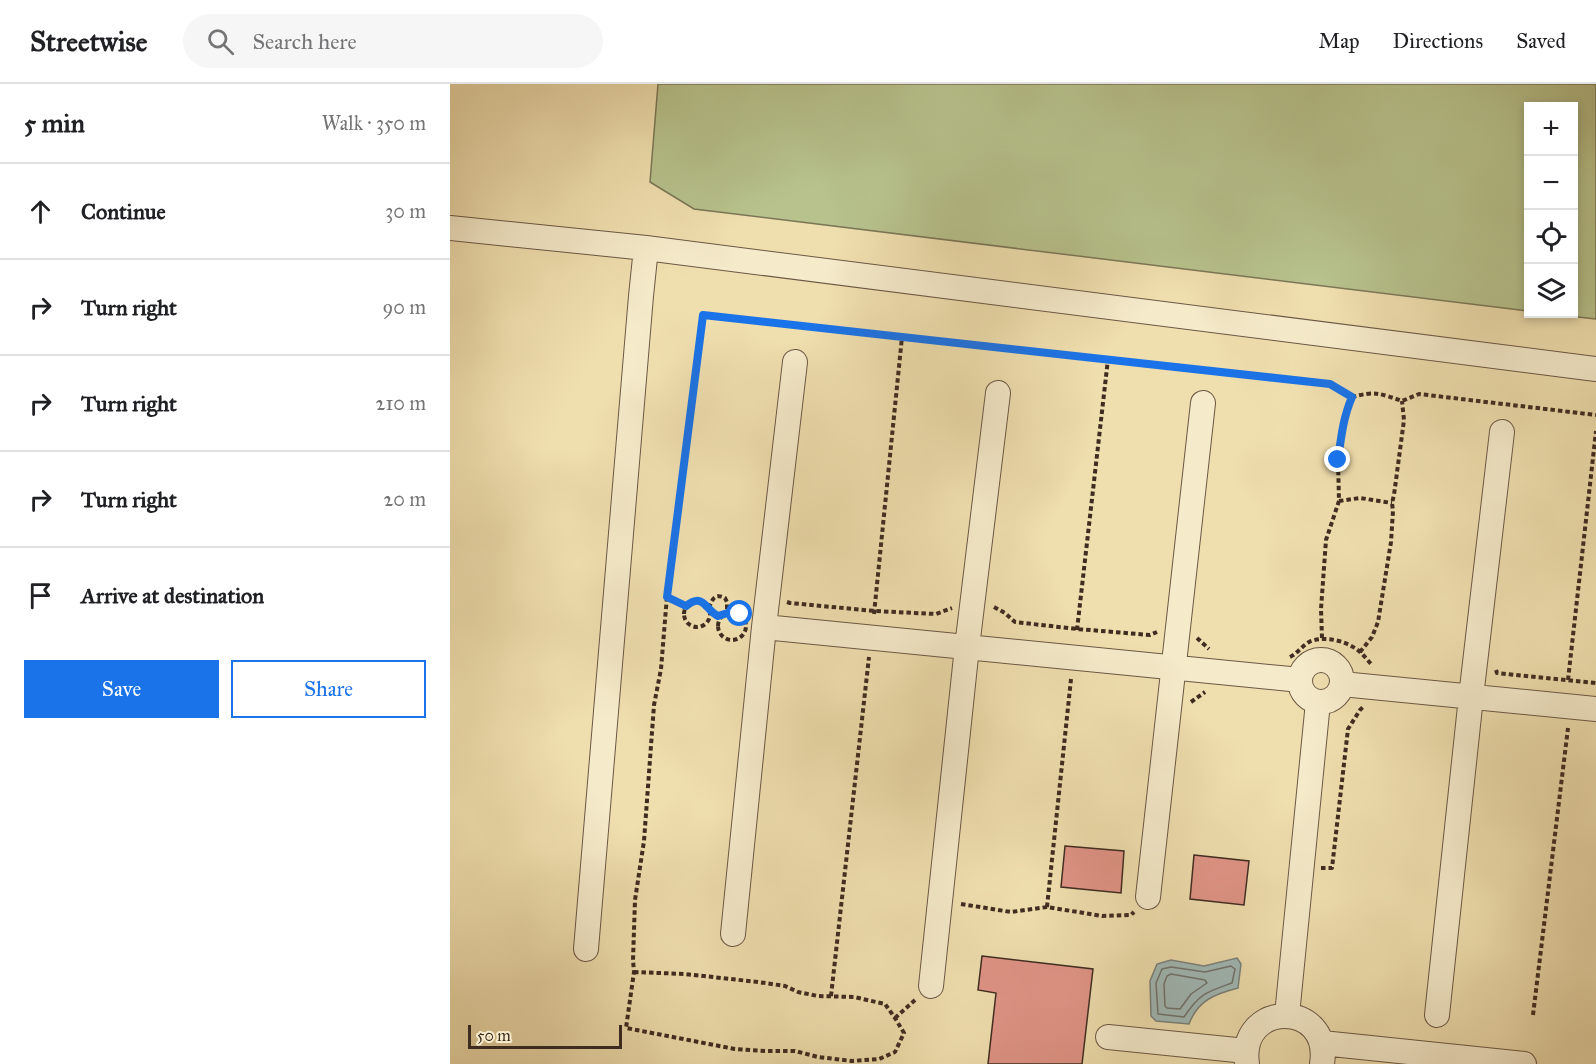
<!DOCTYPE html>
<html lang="en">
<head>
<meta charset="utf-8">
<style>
	:root { --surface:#fff; --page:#f6f6f6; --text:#202124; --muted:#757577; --line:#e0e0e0; --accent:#1a73e8 }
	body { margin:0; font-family:"IM FELL Great Primer",serif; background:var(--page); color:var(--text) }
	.controls { position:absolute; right:18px; top:18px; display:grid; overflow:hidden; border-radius:0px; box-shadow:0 3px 9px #0003 }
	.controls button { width:54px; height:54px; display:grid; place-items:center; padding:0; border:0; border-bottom:2px solid var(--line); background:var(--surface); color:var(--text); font:30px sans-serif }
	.scale { position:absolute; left:18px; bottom:15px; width:154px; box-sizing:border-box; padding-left:6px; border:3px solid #3f2c21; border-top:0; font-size:16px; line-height:21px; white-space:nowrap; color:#3f2c21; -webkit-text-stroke:4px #f5eaca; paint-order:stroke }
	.stop { position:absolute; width:18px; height:18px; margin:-14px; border:4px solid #1a73e8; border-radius:50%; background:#fff }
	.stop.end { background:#1a73e8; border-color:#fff; box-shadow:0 2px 6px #0008 }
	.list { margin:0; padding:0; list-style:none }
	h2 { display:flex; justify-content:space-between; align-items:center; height:78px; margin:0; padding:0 24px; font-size:26px }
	h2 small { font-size:20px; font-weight:400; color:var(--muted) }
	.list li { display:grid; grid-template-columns:39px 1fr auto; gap:18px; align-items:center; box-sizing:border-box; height:96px; padding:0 24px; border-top:2px solid var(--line) }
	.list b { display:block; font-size:22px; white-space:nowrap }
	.list em { font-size:20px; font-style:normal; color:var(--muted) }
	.actions { display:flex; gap:12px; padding:18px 24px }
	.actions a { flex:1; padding:14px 0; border:2px solid var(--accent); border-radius:0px; text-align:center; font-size:21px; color:var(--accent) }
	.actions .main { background:var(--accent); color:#fff }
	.icon { flex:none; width:33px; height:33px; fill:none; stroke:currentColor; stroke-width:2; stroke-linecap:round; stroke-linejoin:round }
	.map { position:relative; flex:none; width:1146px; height:980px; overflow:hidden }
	header { display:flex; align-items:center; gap:36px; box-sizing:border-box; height:84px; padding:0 30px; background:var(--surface); border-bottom:2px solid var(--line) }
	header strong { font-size:28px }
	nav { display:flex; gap:33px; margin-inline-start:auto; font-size:21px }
	.search { width:420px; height:54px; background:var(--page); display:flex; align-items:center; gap:15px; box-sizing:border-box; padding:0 21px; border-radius:33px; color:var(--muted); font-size:22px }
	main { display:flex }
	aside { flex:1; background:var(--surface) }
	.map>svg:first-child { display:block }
</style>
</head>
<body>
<header>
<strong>Streetwise</strong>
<div class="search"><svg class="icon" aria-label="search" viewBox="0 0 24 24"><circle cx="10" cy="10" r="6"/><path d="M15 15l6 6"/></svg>Search here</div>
<nav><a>Map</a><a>Directions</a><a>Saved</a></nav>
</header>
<main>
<aside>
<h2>5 min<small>Walk · 350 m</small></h2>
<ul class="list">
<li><svg class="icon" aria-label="ahead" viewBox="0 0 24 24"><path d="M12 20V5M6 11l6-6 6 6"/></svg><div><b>Continue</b></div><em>30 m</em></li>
<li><svg class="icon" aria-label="right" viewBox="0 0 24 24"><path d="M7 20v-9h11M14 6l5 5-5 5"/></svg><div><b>Turn right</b></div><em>90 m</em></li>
<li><svg class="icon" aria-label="right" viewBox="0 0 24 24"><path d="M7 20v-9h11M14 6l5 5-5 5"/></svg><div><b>Turn right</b></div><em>210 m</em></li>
<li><svg class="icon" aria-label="right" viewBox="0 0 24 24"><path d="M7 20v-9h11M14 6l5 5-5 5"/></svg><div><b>Turn right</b></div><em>20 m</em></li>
<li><svg class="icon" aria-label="arrive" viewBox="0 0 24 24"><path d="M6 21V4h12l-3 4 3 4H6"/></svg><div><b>Arrive at destination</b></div></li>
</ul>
<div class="actions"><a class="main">Save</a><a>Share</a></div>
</aside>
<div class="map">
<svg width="1146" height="980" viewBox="0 0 1146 980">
	<rect width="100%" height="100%" fill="#efdeae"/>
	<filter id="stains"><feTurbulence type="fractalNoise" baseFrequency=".00333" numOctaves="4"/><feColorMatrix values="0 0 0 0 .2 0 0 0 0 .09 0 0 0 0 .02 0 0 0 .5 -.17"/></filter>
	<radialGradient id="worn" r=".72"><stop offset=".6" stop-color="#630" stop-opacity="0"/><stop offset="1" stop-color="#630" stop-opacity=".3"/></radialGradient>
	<!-- green -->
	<path fill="#b7c28c" stroke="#7b7756" stroke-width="1.5" d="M208,0H1146V235L1100,230H1124V22H1078V227L244,125L200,98Z"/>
	<!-- water -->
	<path fill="#a0b9b7" stroke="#79817b" stroke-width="1.5" d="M787,874L791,880L788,904C765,910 748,916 739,940L706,937L701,932L700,897L707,880L721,876L754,882Z"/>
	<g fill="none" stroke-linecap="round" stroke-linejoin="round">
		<!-- shore -->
		<path stroke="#70726c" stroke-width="1.5" d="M781,882L785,885L782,899C757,908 750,909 734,933L708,930L706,899L712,885L721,883L755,888Z
			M721,890L755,896L757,899L741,910L730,925L717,924L715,922L714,900L717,892Z"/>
	</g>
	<!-- building -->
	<path fill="#e09486" stroke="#3f2c21" stroke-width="1.5" d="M615,762L674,767L671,809L611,803Z
		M744,771L799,777L794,821L740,815Z
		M532,872L643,885L632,980H538L546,909L528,906Z"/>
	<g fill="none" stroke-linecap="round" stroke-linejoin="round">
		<!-- minor casing -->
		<g stroke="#6b5844" stroke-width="26">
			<path id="minor" d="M0,144L196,164L191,212L136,865
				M196,164L1146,285
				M314,543L850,596
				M850 597a21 21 0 1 1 42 0a21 21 0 1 1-42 0Z
				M892,600L1146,625
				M698,813L753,319
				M283,850L314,543L345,278
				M481,902L517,563L548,309
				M837,931L868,618
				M987,931L1021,613L1052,348
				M658,953L796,967
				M872,959L1074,980
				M797,980C788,916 882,916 872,980"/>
		</g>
		<!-- path -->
		<path stroke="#3f2c21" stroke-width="4" stroke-dasharray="4.5 3" stroke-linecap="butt" d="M889,417L910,414L942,419
			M217,512L236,522
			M234 530a13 13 0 1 1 26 0a13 13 0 1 1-26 0Z
			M337,518L340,519L425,527L486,530L502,524
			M544,523L555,529L565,538L627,545L700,551L707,548
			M259,524C262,515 265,509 275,514L277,518V528
			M268 542a14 14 0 1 1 28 0a14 14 0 1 1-28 0Z
			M424,530L452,253
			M627,546L658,275
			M747,554L759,565
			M872,554L871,525L876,456L889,417L888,376L891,347L895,329L902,313
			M910,568L922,553L928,538L941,458L943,427L942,419L944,411L954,336L952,317
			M840,573C848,569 852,562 859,558C874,551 897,557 909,567C914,571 918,577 922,581
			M1046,586L1047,589L1146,599
			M1118,596L1146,347
			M741,618L755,608
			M871,784H882L898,645L910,626L913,623
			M511,820L561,828L597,823L652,832L681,831L684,828
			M597,823L621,595
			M184,888L235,890L308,898L335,902L348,908L368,912L404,913L435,920L445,934L454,949L445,968L429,975L402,977L368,973L345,967H315L285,965L176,944L184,888L183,876L185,816L194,757L204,621L211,585L217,512L253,231L880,300L902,313C925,307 929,309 952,317L969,310L1146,331
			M381,912L419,573
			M1083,931L1118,644
			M445,934L465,916"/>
		<!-- minor -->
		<use href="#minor" stroke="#f5eaca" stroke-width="24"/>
	</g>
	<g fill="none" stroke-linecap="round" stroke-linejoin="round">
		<!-- route -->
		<path stroke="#1a73e8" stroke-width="8" d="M290,530L284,527L268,532C255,526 254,508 236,522L217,513L253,231L880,300L902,313C893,334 891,354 888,376"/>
	</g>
	<rect width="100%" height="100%" filter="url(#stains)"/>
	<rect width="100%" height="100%" fill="url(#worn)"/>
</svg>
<div class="controls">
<button>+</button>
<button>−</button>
<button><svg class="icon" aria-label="locate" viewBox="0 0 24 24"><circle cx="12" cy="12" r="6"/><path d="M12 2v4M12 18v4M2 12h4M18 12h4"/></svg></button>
<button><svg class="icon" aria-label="layers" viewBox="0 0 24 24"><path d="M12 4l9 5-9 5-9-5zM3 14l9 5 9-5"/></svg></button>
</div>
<div class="scale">50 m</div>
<div class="stop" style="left:290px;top:530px"></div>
<div class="stop end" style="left:888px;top:376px"></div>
</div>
</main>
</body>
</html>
